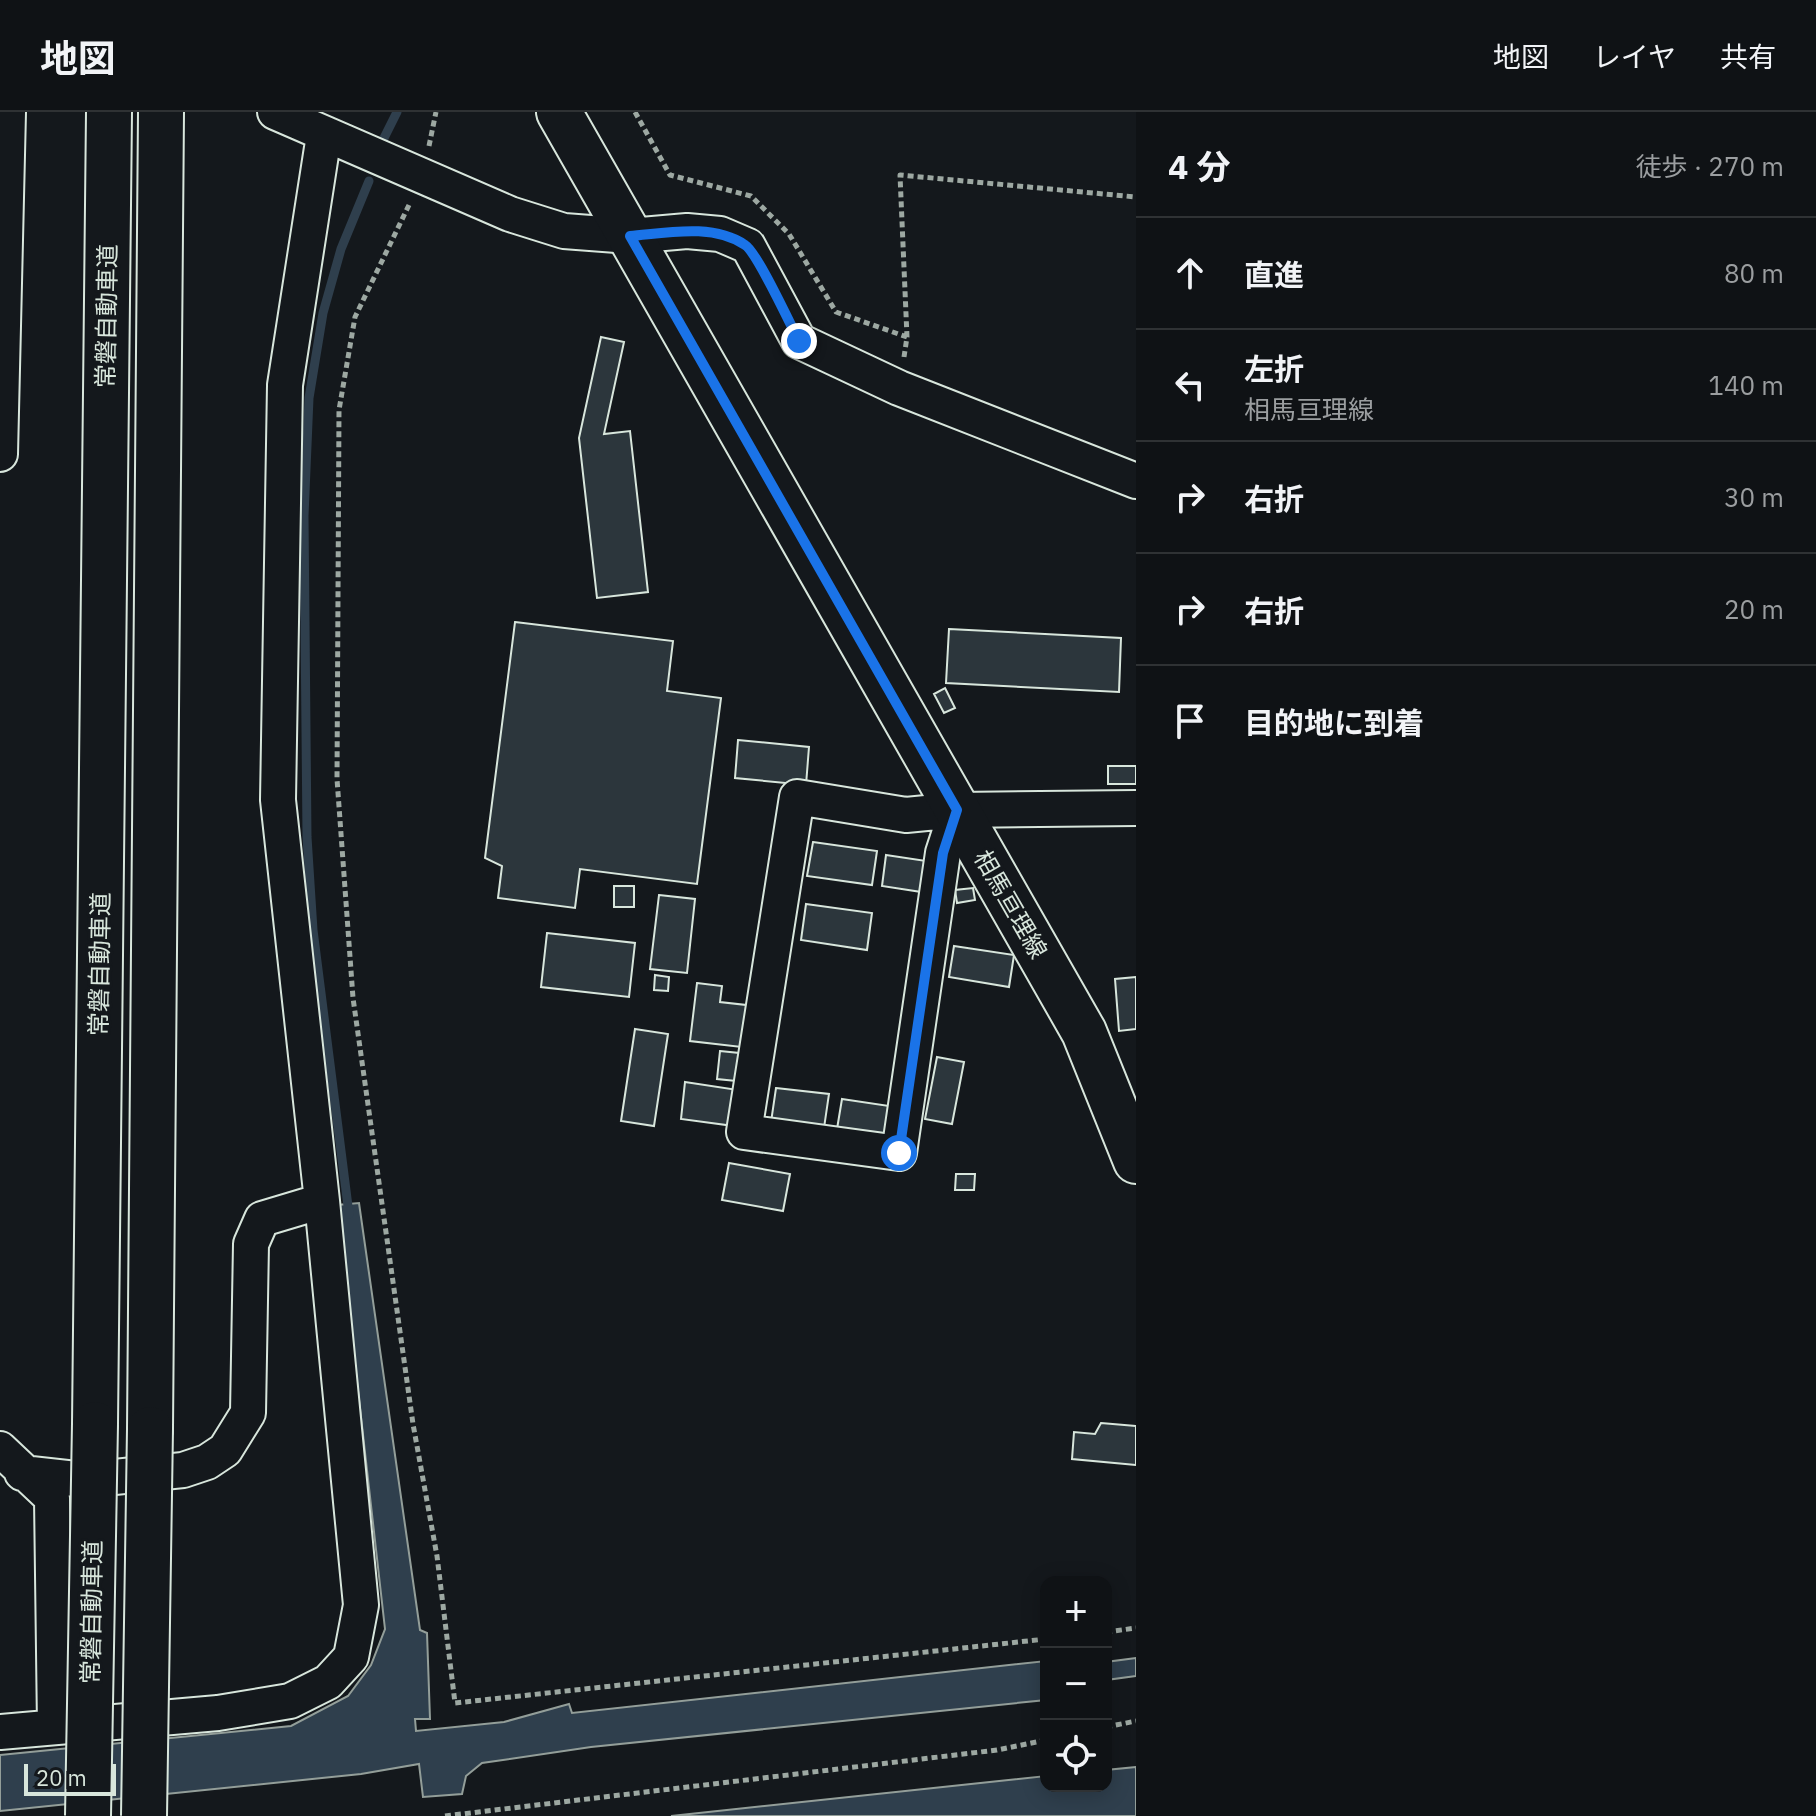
<!DOCTYPE html>
<html lang="ja">
<head>
<meta charset="utf-8">
<style>
	:root { --surface:#0f1215; --page:#181b1e; --text:#f1f3f6; --muted:#9b9ea0; --line:#2f3234 }
	body { margin:0; font-family:"IBM Plex Sans","Noto Sans JP",sans-serif; background:var(--page); color:var(--text) }
	.controls { position:absolute; right:24px; bottom:24px; display:grid; overflow:hidden; border-radius:16px; box-shadow:0 4px 20px #0003 }
	.controls button { width:72px; height:72px; display:grid; place-items:center; padding:0; border:0; border-bottom:2px solid var(--line); background:var(--surface); color:var(--text); font:40px sans-serif }
	.scale { position:absolute; left:24px; bottom:20px; width:92px; box-sizing:border-box; padding-left:8px; border:4px solid #d8e6dc; border-top:0; font-size:22px; line-height:28px; white-space:nowrap; color:#d8e6dc; -webkit-text-stroke:6px #14181c; paint-order:stroke }
	.stop { position:absolute; width:24px; height:24px; margin:-18px; border:6px solid #1a73e8; border-radius:50%; background:#fff }
	.stop.end { background:#1a73e8; border-color:#fff; box-shadow:0 2px 8px #0008 }
	.list { margin:0; padding:0; list-style:none }
	h2 { display:flex; justify-content:space-between; align-items:center; height:104px; margin:0; padding:0 32px; font-size:34px }
	h2 small { font-size:26px; font-weight:400; color:var(--muted) }
	.list li { display:grid; grid-template-columns:52px 1fr auto; gap:24px; align-items:center; box-sizing:border-box; height:112px; padding:0 32px; border-top:2px solid var(--line) }
	.list b { display:block; font-size:30px; white-space:nowrap }
	.list p { margin:0; font-size:26px; white-space:nowrap; color:var(--muted) }
	.list em { font-size:26px; font-style:normal; color:var(--muted) }
	.icon { flex:none; width:44px; height:44px; fill:none; stroke:currentColor; stroke-width:2; stroke-linecap:round; stroke-linejoin:round }
	.map { position:relative; flex:none; width:1136px; height:1704px; overflow:hidden }
	header { display:flex; align-items:center; gap:48px; box-sizing:border-box; height:112px; padding:0 40px; background:var(--surface); border-bottom:2px solid var(--line) }
	header strong { font-size:38px }
	nav { display:flex; gap:44px; margin-inline-start:auto; font-size:28px }
	main { display:flex }
	aside { flex:1; background:var(--surface) }
	.map>svg:first-child { display:block }
</style>
</head>
<body>
<header>
<strong>地図</strong>
<nav><a>地図</a><a>レイヤ</a><a>共有</a></nav>
</header>
<main>
<div class="map">
<svg width="1136" height="1704" viewBox="0 0 1136 1704">
	<rect width="100%" height="100%" fill="#14181c"/>
	<!-- water -->
	<path fill="#2f3f4d" stroke="#939e99" stroke-width="2" d="M359,1091L420,1518L427,1521L430,1607H415L416,1619L504,1610L569,1592L572,1601L1046,1549V1588L591,1635L482,1651L466,1664L462,1682L423,1685L419,1652L361,1662L0,1699V1643L291,1614L348,1584L371,1553L385,1517L337,1093Z
		M1136,1546V1564L1106,1568V1550Z
		M1136,1655V1704H671L1046,1664V1674H1106V1658Z"/>
	<g fill="none" stroke-linecap="round" stroke-linejoin="round">
		<!-- stream -->
		<path stroke="#2f3f4d" stroke-width="9" d="M383,28L397,0
			M349,1102L313,818L307,725L304,404L309,286L323,201L341,137L369,69"/>
	</g>
	<!-- building -->
	<path fill="#2c363c" stroke="#d8e6dc" stroke-width="2" d="M601,225L624,230L604,322L630,319L648,480L597,486L579,326Z
		M515,510L673,529L667,579L721,586L697,772L580,757L575,796L498,786L502,754L485,746Z
		M949,517L1121,526L1119,580L946,571Z
		M945,576L955,596L944,601L934,582Z
		M738,628L809,635L806,673L735,666Z
		M1108,654H1136V672H1108Z
		M813,730L877,739L872,773L807,764Z
		M886,743L933,750L928,781L882,774Z
		M614,774H634V795H614Z
		M973,776L975,788L957,791L955,778Z
		M659,783L695,787L687,861L650,857Z
		M806,792L872,801L867,838L801,828Z
		M547,821L635,831L629,885L541,875Z
		M954,834L1014,843L1009,875L949,865Z
		M655,863L669,865L668,879L654,878Z
		M1136,865V917L1119,919L1115,867Z
		M697,871L722,874L720,890L755,894L750,936L690,929Z
		M635,917L668,922L654,1014L621,1009Z
		M720,939L749,942L746,970L717,967Z
		M937,945L964,950L952,1012L925,1007Z
		M685,970L738,978L734,1014L681,1007Z
		M776,976L829,982L824,1016L771,1010Z
		M842,987L896,995L891,1025L837,1017Z
		M729,1051L790,1062L783,1099L722,1088Z
		M956,1062H975L974,1078H955Z
		M1101,1311L1136,1314V1353L1072,1347L1074,1320L1095,1322Z"/>
	<g fill="none" stroke-linecap="round" stroke-linejoin="round">
		<!-- minor casing -->
		<g stroke="#d8e6dc" stroke-width="38">
			<path id="minor" d="M275,0L510,102L564,119L630,124L687,119L720,122L748,134L799,229L899,276L1136,369
				M0,342L8,0
				M957,698L943,741L899,1041L744,1020L797,685L906,703L957,698L1136,696
				M0,1337L52,1386L55,1615
				M22,1361L85,1368L183,1358L207,1350L225,1338L248,1301L251,1132L262,1107L322,1089
				M0,1620L218,1601L290,1589L328,1570L351,1545L361,1493L322,1089L278,688L285,273L324,23"/>
		</g>
		<!-- major casing -->
		<g stroke="#d8e6dc" stroke-width="48">
			<path id="major" d="M559,0L1084,920L1136,1049"/>
		</g>
		<!-- highway casing -->
		<g stroke="#d8e6dc" stroke-width="48">
			<path id="highway" d="M95,1312L109,0
				M150,1317L161,0"/>
		</g>
		<!-- path -->
		<path stroke="#9da8a2" stroke-width="5" stroke-dasharray="6 4" stroke-linecap="butt" d="M635,0L670,63L751,84L789,122L836,200L907,225
			M429,34L436,0
			M409,93L355,205L339,298L337,667L353,886L413,1312L437,1444L455,1591L1046,1527
			M904,245L907,225L900,63L1136,85
			M1106,1520L1136,1516
			M1106,1615L1136,1609
			M445,1704L997,1638L1046,1628"/>
		<!-- minor -->
		<use href="#minor" stroke="#14181c" stroke-width="34"/>
		<!-- major -->
		<use href="#major" stroke="#14181c" stroke-width="44"/>
		<!-- highway -->
		<use href="#highway" stroke="#14181c" stroke-width="44"/>
		<!-- highway-bridge casing -->
		<g stroke="#d8e6dc" stroke-width="48" stroke-linecap="butt">
			<path id="highway-bridge" d="M88,1704L95,1312
				M144,1704L150,1317"/>
		</g>
		<!-- highway-bridge -->
		<use href="#highway-bridge" stroke="#14181c" stroke-width="44"/>
	</g>
	<g fill="none" stroke-linecap="round" stroke-linejoin="round">
		<!-- route -->
		<path stroke="#1a73e8" stroke-width="10" d="M799,229C790,212 757,140 745,133C713,111 666,121 630,124L957,698L943,741L899,1041"/>
	</g>
	<g text-anchor="middle" dominant-baseline="central" stroke-width="6" stroke-linejoin="round" paint-order="stroke">
		<!-- street labels -->
		<g font-size="24" fill="#d8e6dc" stroke="#14181c">
			<text transform="translate(106 204) rotate(-89)">常磐自動車道</text>
			<text transform="translate(1011 792) rotate(60)">相馬亘理線</text>
			<text transform="translate(99 852) rotate(-89)">常磐自動車道</text>
			<text transform="translate(91 1500) rotate(-89)">常磐自動車道</text>
		</g>
	</g>
</svg>
<div class="controls">
<button>+</button>
<button>−</button>
<button><svg class="icon" aria-label="locate" viewBox="0 0 24 24"><circle cx="12" cy="12" r="6"/><path d="M12 2v4M12 18v4M2 12h4M18 12h4"/></svg></button>
</div>
<div class="scale">20 m</div>
<div class="stop" style="left:899px;top:1041px"></div>
<div class="stop end" style="left:799px;top:229px"></div>
</div>
<aside>
<h2>4 分<small>徒歩 · 270 m</small></h2>
<ul class="list">
<li><svg class="icon" aria-label="ahead" viewBox="0 0 24 24"><path d="M12 20V5M6 11l6-6 6 6"/></svg><div><b>直進</b></div><em>80 m</em></li>
<li><svg class="icon" aria-label="left" viewBox="0 0 24 24"><path d="M17 20v-9H6M10 6l-5 5 5 5"/></svg><div><b>左折</b><p>相馬亘理線</p></div><em>140 m</em></li>
<li><svg class="icon" aria-label="right" viewBox="0 0 24 24"><path d="M7 20v-9h11M14 6l5 5-5 5"/></svg><div><b>右折</b></div><em>30 m</em></li>
<li><svg class="icon" aria-label="right" viewBox="0 0 24 24"><path d="M7 20v-9h11M14 6l5 5-5 5"/></svg><div><b>右折</b></div><em>20 m</em></li>
<li><svg class="icon" aria-label="arrive" viewBox="0 0 24 24"><path d="M6 21V4h12l-3 4 3 4H6"/></svg><div><b>目的地に到着</b></div></li>
</ul>
</aside>
</main>
</body>
</html>
